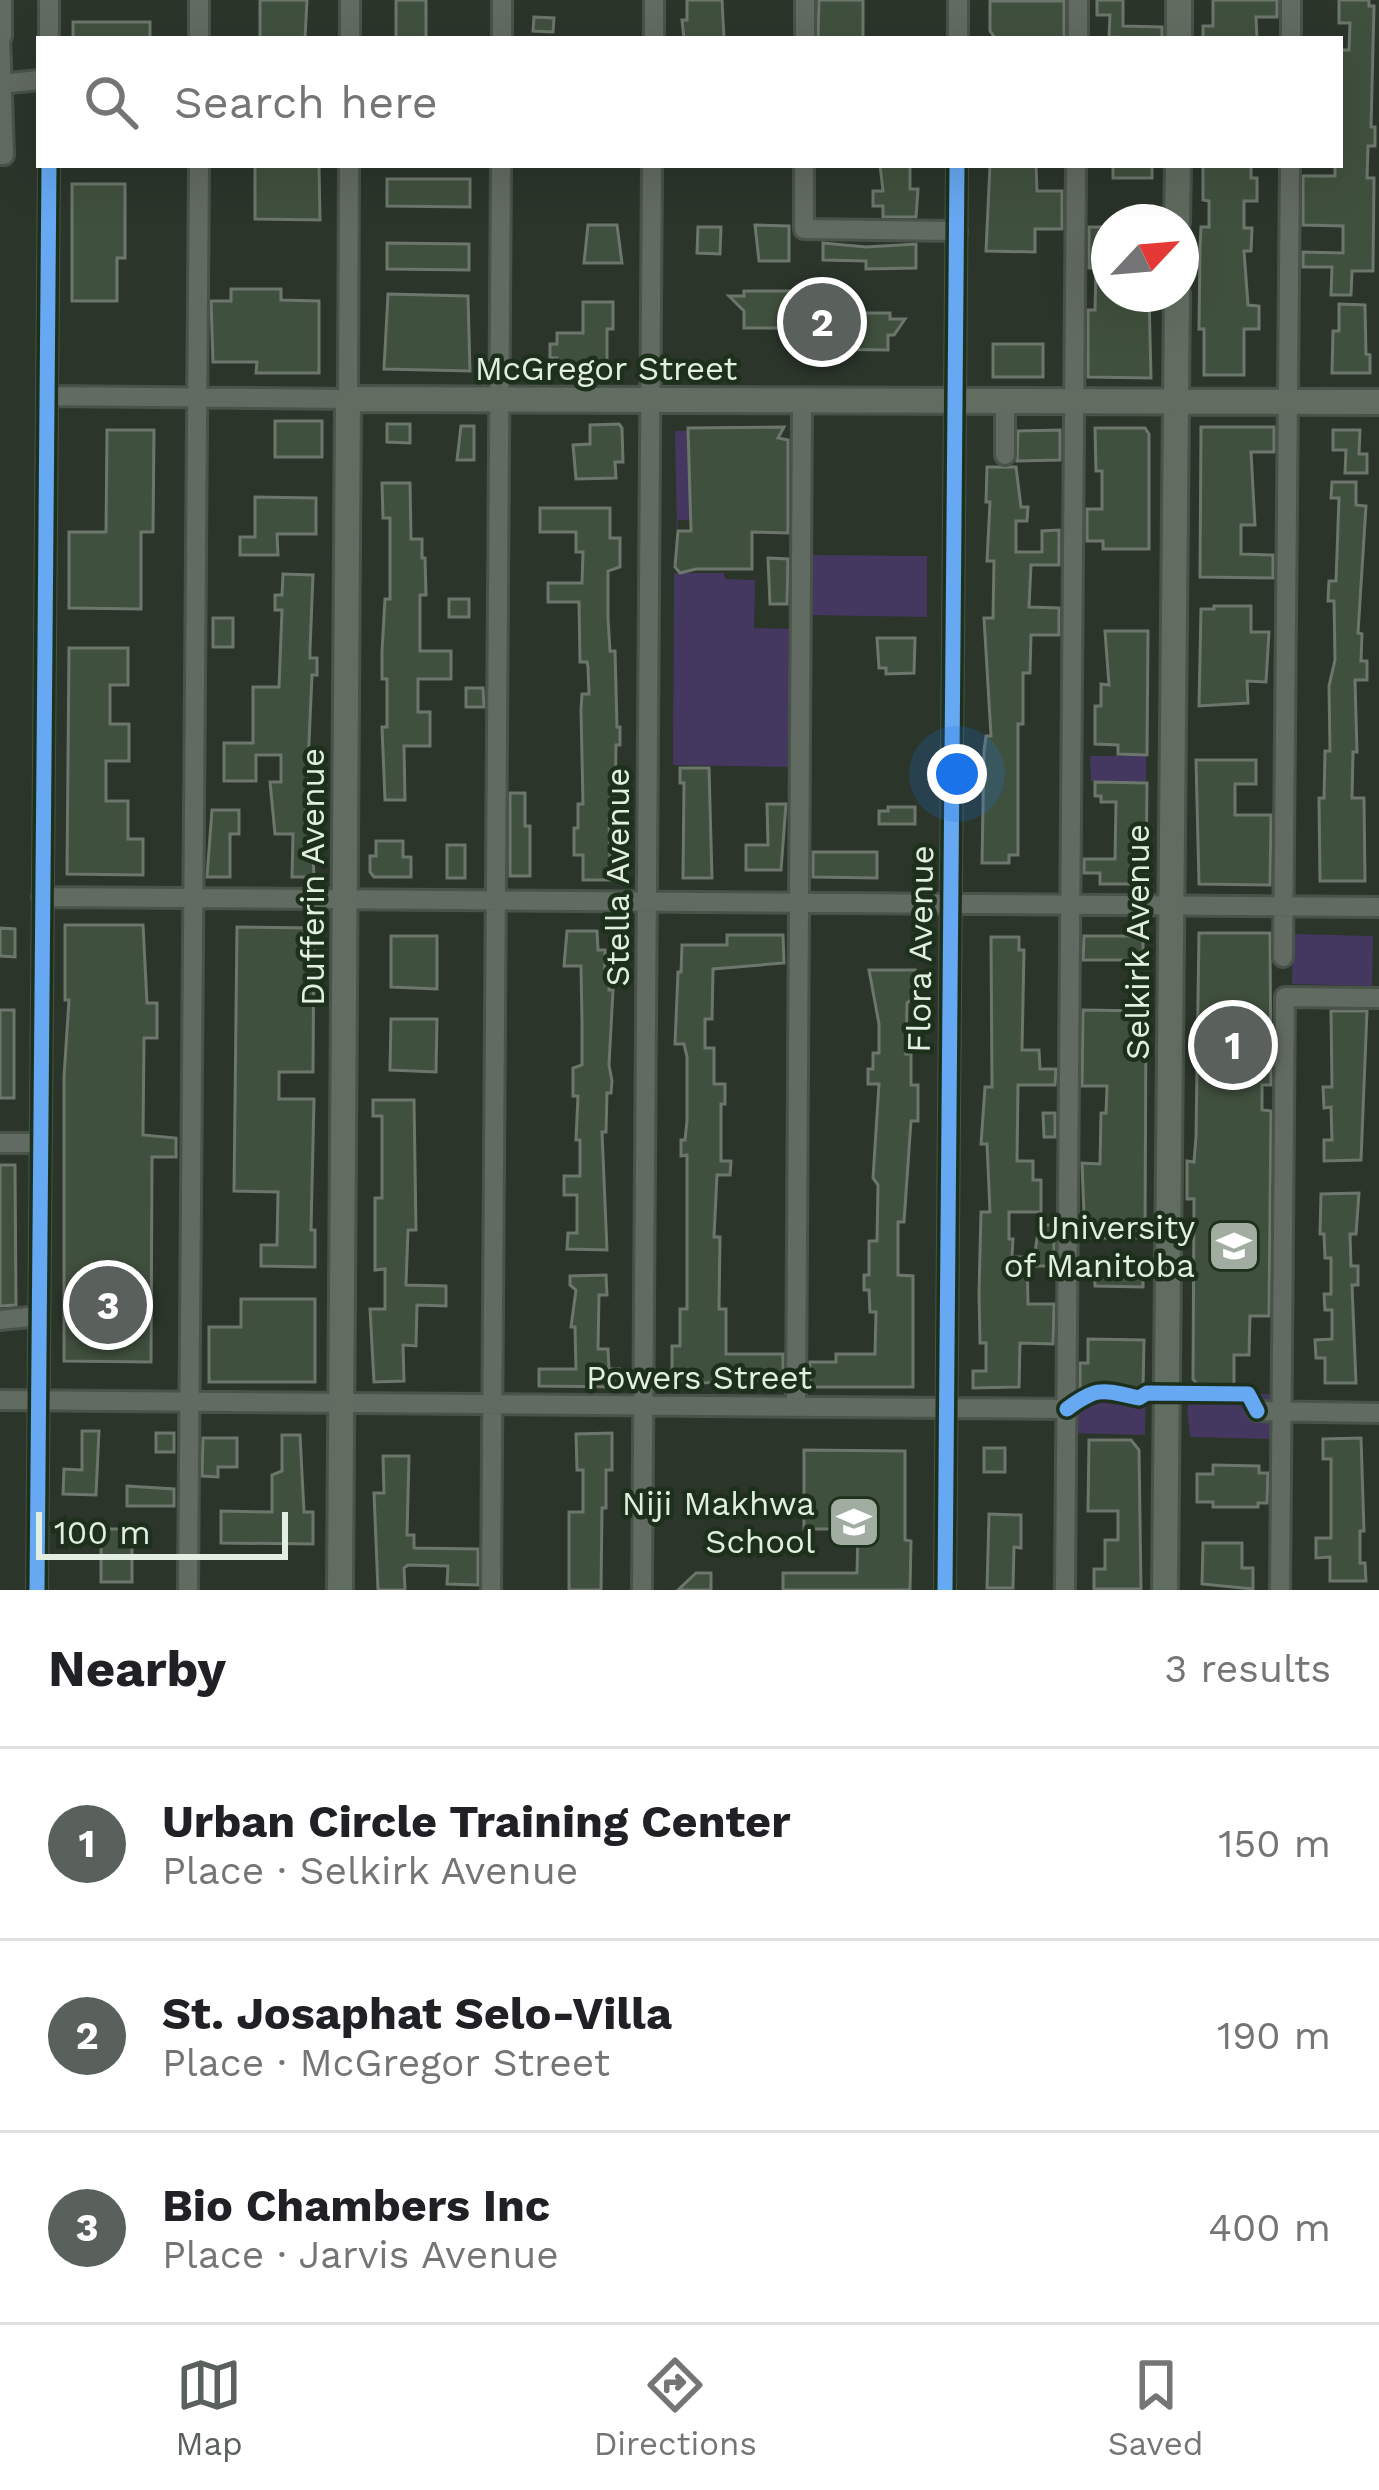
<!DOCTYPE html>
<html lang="en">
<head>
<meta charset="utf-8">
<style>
	:root { --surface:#fff; --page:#f2f2f2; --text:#202124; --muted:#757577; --line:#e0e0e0; --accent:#5a605c }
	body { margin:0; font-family:"Work Sans",sans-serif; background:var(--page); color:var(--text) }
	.compass { position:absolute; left:1091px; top:204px; width:108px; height:108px; border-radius:50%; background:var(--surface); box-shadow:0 12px 48px #0002; rotate:64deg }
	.scale { position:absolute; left:36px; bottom:30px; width:252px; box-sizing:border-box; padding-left:12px; border:6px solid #e2eee1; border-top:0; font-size:33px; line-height:42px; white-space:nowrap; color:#e2eee1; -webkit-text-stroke:9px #1d301b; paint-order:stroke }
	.you { position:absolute; left:957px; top:774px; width:42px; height:42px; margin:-30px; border:9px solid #fff; border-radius:50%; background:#1a73e8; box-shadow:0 0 0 18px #1a73e833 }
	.badge { display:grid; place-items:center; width:78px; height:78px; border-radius:50%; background:var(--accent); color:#fff; font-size:39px; font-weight:700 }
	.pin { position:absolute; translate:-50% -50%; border:6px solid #fff; box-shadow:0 3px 12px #0006 }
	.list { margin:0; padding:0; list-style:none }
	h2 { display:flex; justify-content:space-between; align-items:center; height:156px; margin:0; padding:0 48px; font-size:51px }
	h2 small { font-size:39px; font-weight:400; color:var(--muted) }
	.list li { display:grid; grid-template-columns:78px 1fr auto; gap:36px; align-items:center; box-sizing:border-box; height:192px; padding:0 48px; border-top:3px solid var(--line) }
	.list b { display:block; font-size:45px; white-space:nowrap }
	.list p { margin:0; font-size:39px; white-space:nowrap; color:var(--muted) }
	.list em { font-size:39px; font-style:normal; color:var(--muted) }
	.icon { flex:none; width:66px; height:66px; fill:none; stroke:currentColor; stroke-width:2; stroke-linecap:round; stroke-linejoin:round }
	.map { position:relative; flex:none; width:1379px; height:1590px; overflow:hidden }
	.search { position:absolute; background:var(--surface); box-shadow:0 12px 48px #0002; left:36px; right:36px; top:36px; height:132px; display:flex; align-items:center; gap:30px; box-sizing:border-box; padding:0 42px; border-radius:0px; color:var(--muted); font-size:45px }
	.sheet { height:732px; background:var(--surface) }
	nav { display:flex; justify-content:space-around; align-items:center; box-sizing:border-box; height:168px; border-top:3px solid var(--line); background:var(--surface); font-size:33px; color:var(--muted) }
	nav a { display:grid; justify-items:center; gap:6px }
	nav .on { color:var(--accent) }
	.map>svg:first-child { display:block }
</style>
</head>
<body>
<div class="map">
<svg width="1379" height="1590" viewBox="0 0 1379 1590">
	<rect width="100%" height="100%" fill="#2b352a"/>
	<!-- green -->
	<path fill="#443760" d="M675,431H688V454L691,455V520H678L677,542Z
		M806,555L927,556V617L807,615Z
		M674,573H724L725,579L755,580L754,628L793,629V767L673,765Z
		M1090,756H1146V781H1091Z
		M1293,934L1373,936L1372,986L1292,984Z
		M1074,1387L1146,1389L1145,1435L1073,1433Z
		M1193,1394H1273C1263,1411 1274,1423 1274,1439L1190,1437L1187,1408Z"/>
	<!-- building -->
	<path fill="#40503e" stroke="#6d766c" stroke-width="3" d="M260,0H307L305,39H260Z
		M396,0H426V39H396Z
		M687,0H722L724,39H684L682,20H687Z
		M819,0H863V39H818Z
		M1097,0H1123V26L1162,27V39L1109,37L1110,15H1097Z
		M1213,0H1277V17H1256L1257,39H1203V26H1213Z
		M1339,0H1369V6H1374L1371,127H1375V146H1368L1367,178H1374L1373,271H1352L1351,295H1331L1332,267H1303V252L1343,253V226L1303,225V176H1335V165H1340V50H1349L1350,23H1339Z
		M990,1H1064V39H996L990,31Z
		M534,17L554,18L553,32L533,31Z
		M73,22H150V39H73Z
		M255,165H319L320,220L255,219Z
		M880,165H910V189H918L916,217H883V206H873V191H883Z
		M990,165H1036L1037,191H1062V229H1035V252L986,251Z
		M1113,165H1152V178H1113Z
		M1203,165H1251V178H1257V201H1244V228H1252L1251,251H1244L1248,305L1259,306V329H1244V375H1204V329H1199L1200,249L1201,227H1209V201L1203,200Z
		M387,179H470V207L387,206Z
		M72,184H125V258H117V301H72Z
		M588,225H617L622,263H584Z
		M755,225L789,226V261H759Z
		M698,227H721L720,254L697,253Z
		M1089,227H1109V294H1149L1151,378L1088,377V310H1095L1096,268H1089Z
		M387,243L469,244V270L387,269Z
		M823,243L866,247L916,244V268L866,269V261L823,260Z
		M231,289H281V300L319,301V373H256L257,362H213L211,301H231Z
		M744,291H799V299H805V307H812L811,313H890V319H905L894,335H888V350L803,349V332L798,333V328H744V311L729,296H744Z
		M388,294L468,296L470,371L384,369Z
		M583,302H613V329H607V365H593V371H580V365H557V358H550V344H557V333H583Z
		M1339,304L1365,305L1366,354L1370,355V373H1332L1333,331H1339Z
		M993,344H1043V377H993Z
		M275,421H322V457H275Z
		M387,424H410V443L387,442Z
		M619,424L622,428L623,462H615L616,478L576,479L573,445L590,444V425Z
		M461,426H474V460H457Z
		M784,427L778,438L788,440V533L752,532V569H696L680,573L675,567L678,531H691L688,428Z
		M1201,427H1274V452H1251L1255,525H1241V554L1273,555V578L1200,577Z
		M1095,428H1145L1149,434V549H1103V541H1087V509H1102V471H1096Z
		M107,430H154L153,532H141V609L69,608V532H106Z
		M1060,430V460L1017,461L1018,431Z
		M1333,430H1360L1359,454H1367V473H1345L1346,450H1333Z
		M987,467H1016L1021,507H1028L1027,521H1016V552H1042V531L1059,530V565H1031L1029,607L1059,608V635H1031L1030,673H1023V724H1018V855H1009V863H982L984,751L986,736H991L984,618H993L994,561H987L990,502H986Z
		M1332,482H1356V505L1366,506L1358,633L1362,634L1361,661H1367V680H1355L1357,752H1353L1352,798H1364L1365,881H1320L1319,798H1324L1325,751H1330L1329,686L1335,660L1334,601H1328L1329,581H1336L1339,498H1331Z
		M382,483H410L411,539H422V558H425L426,595H420V651H451V679H418V712H430V746H404L405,800H385L382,727H387V679H382V651L385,599H390V518H383Z
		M255,497L316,498V534H277L278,555H240V537H255Z
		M540,508H610V538H620V567L608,571V618L610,651H615L617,727H620V745H616L615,818H609L610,861H623V880H583V855H574V828H578V804H583L581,710L582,694H589L588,667L587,662H580L579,602H548V583H582L583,552H576V532H540Z
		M768,558L788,559L787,604H770Z
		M283,574L313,575L310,650V658H317V675H312L306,811H311L314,877H292L293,834H275L270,782H281V755H256V781H224V743H253V687H279L282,610H275V595H282Z
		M449,599H469V617H449Z
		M1214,606H1251V632H1269L1266,682L1247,681L1248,703L1199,706L1201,609H1214Z
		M213,618H233V647H213Z
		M1105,631H1148L1147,755L1118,754V745L1095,744V706H1101V684L1109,685Z
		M877,638H915L914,673L886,674V668H879Z
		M69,648H128V685H110V724H129V761H106V801H128V839H143V875L67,874Z
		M466,688H483L484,707H466Z
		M1196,760H1256V784H1235V815H1271L1270,885L1199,884Z
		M680,768H709L712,878H683L684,783H680Z
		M1095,782L1147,783L1146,884H1100V873H1084V859H1115L1116,802H1101V796H1095Z
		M510,793H525V826H530V876H510Z
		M767,804H786L781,870H746V845H768Z
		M888,807H915V824H879V811H888Z
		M212,810H239V834H230V877H207Z
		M376,841H403V857H411V877H374L370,872V856H376Z
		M447,845H465V878H447Z
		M813,852H877V878L813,877Z
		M65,925H143L147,1003H157V1038H144L143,1135L176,1138V1157H152L151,1362L64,1361V1077L69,1000H65Z
		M237,927L314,928L313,1072H279V1099H314L311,1230H315V1267L261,1266V1245H277L278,1192L234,1191Z
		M0,928L15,929V957L0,956Z
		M567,931H597L598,950H605V969L610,970L609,990H613L609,1065L612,1081L611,1093H607L606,1132H602L607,1250L567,1249L568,1233H577V1195H564V1176H580V1140H576L578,1096H573V1068L582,1065V1021L581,966H564Z
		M1199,933H1270L1271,1085H1262V1110L1271,1111L1269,1316H1250L1249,1355H1234V1388L1199,1387L1193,1379L1194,1199H1187V1161L1194,1162L1196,1137Z
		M727,935H783L784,963L713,969L712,1019H705V1048H714V1084H725V1104H721V1161H731L730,1175H717L714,1237H720L719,1309H726V1354H783V1380L672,1384V1346H680V1309H687V1155L681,1156V1140H685L687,1121V1057L684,1044H675L678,972H681L682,945H727Z
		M391,936H437V989L391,987Z
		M1084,936H1143V960H1083Z
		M991,937H1019V950H1024L1022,1050H1039L1040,1069H1056L1055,1085H1018L1017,1161H1033V1180H1041V1212H1009V1239H1013L1012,1257H1027L1028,1304H1054L1053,1344L1020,1343L1019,1387L973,1388V1371H986V1343H980L979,1293L981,1212H990L987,1144H981L985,1087H992Z
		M869,970H915L914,997L907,1003L906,1054H911V1085H918V1121H911L904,1222H898V1275L913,1276V1387H810V1362H836V1354H875L876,1312H870L869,1290H864V1275H869V1241H877L878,1185L873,1178L879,1084H868V1069H873V1053H879V1024Z
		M0,1010H14V1098H0Z
		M1083,1010L1146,1011L1145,1238H1085L1082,1163L1100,1164L1101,1113H1106L1107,1086H1082Z
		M1331,1011H1367L1361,1160L1324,1161V1140H1332L1331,1107L1324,1108L1323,1087H1332Z
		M391,1019H437L436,1072L390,1070Z
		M373,1100H414L416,1230H408L406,1285L446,1286V1306L417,1305L416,1346L403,1345L404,1381L374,1382L370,1309H385V1269L375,1270V1198H382V1116H373Z
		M1043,1113H1055V1137H1044Z
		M0,1165H15L16,1305L0,1306Z
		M1359,1193L1356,1234H1350L1351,1266H1358V1285H1352L1356,1383H1325V1358H1316L1315,1340L1332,1339V1310H1325L1324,1294H1331V1258H1325L1324,1234H1320L1321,1194Z
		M1039,1225H1054V1266H1033Z
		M1095,1264H1143V1287L1095,1286Z
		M606,1275L607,1295H599L598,1349H608L609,1369H619V1387L539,1386V1369H576L575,1327H571L576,1290L570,1285V1276Z
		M241,1299H315V1382H209V1327H241Z
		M1088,1339L1144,1340L1143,1390L1080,1389V1363H1088Z
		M82,1431H99L96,1495L63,1494L64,1469L82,1470Z
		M156,1433H174V1452H156Z
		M612,1433V1470H606V1508H602L601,1590H569V1512H583V1470H577L576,1434Z
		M282,1435H300L304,1512H313V1544L221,1543V1511L272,1512V1475L282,1471Z
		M203,1438H237V1467H218V1477L202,1476Z
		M1361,1438L1364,1531H1360V1563H1365L1366,1581H1330V1557L1316,1558V1538H1331V1459H1323V1439Z
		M1089,1440H1131L1139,1450L1141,1589H1094V1569H1105V1540H1118V1511H1088Z
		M984,1448H1005V1472H984Z
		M804,1450L905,1451V1540L911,1541L910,1590H783V1573H857L858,1529H804Z
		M383,1456H409L407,1535H414V1548L478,1549V1585L447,1584L448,1566L408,1565L404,1568L405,1590H378L374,1493H384Z
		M1213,1465L1259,1466V1473H1268L1267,1503H1258V1507H1213V1502H1197V1474H1213Z
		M127,1486L174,1489V1506H127Z
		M989,1514L1021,1515V1548L1014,1547L1013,1588H987Z
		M101,1529H132V1582H101Z
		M1203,1543H1242V1568H1253V1589L1202,1584Z
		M696,1573H711V1590H678Z"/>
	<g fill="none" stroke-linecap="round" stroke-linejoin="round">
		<!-- minor casing -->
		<g stroke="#495349" stroke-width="24">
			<path id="minor" d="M0,36L4,155H0
				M2,36V0
				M49,39V0
				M199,39V0
				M350,39V0
				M502,39V0
				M654,39V0
				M805,39V0
				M958,39V0
				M1078,39V0
				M1291,39V0
				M0,84L39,80
				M804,165V229L957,231
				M48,396L348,399L349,165
				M1005,400V455
				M42,897L1379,907
				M1283,957L1290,165
				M0,1143H40
				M0,1320L38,1316
				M0,1400L1067,1409
				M796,1407L802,402
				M1257,1411L1379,1413
				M37,1590L49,165
				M188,1590L199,165
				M491,1590L501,165
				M642,1590L652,165
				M945,1590L957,165
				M1065,1590L1076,165
				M1280,1590L1285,997L1379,998"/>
		</g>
		<!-- major casing -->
		<g stroke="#495349" stroke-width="30">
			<path id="major" d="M1179,39V0
				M1177,222L1178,165
				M340,1590L348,399L1379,402
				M1165,1590L1177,294"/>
		</g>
		<!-- minor -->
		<use href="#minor" stroke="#626b61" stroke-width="18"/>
		<!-- major -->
		<use href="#major" stroke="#616d60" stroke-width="24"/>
		<!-- cycleway casing -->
		<g stroke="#1d301b" stroke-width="22">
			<path id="cycleway" d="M1067,1409C1098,1386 1102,1390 1139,1398L1147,1393L1248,1394L1257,1411
				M37,1590L49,165
				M945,1590L957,165"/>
		</g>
		<!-- cycleway -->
		<use href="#cycleway" stroke="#66a8f1" stroke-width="15"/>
	</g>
	<!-- icons -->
	<defs>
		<g id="university-square" transform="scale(2.7)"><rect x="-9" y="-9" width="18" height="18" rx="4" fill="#a2ada1" stroke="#1d301b"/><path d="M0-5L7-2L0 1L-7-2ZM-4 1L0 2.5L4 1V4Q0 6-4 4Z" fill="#fff"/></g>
		<g id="school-square" transform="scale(2.7)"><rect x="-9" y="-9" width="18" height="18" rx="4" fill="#a2ada1" stroke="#1d301b"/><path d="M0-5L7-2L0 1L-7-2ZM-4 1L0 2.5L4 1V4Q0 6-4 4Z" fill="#fff"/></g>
	</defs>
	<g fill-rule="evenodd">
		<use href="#university-square" x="1234" y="1246"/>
		<use href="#school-square" x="854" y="1522"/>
	</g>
	<g text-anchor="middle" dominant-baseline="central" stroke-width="9" stroke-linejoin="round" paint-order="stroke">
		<!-- street labels -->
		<g font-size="33" fill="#e2eee1" stroke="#1d301b">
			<text x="606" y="368">McGregor Street</text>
			<text transform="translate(312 877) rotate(-90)">Dufferin Avenue</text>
			<text transform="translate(617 877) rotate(-90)">Stella Avenue</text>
			<text transform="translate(1137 942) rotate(-90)">Selkirk Avenue</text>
			<text transform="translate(920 949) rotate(-89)">Flora Avenue</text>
			<text x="699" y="1377">Powers Street</text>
		</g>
		<!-- poi labels -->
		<g font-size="33" fill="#e2eee1" stroke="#1d301b" text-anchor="end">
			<text x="1195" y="1227">University<tspan x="1195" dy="38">of Manitoba</tspan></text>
			<text x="815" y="1503">Niji Makhwa<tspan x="815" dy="38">School</tspan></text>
		</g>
	</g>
</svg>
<svg class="compass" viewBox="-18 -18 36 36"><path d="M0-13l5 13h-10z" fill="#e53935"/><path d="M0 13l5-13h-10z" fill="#757577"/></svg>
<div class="scale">100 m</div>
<div class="you"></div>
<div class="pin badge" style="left:1233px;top:1045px">1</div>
<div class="pin badge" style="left:822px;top:322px">2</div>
<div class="pin badge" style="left:108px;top:1305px">3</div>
<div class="search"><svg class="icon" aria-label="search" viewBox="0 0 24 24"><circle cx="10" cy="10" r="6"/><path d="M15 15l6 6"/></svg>Search here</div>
</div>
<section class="sheet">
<h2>Nearby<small>3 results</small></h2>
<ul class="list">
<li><span class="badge">1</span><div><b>Urban Circle Training Center</b><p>Place · Selkirk Avenue</p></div><em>150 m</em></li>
<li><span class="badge">2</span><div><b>St. Josaphat Selo-Villa</b><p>Place · McGregor Street</p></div><em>190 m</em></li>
<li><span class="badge">3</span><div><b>Bio Chambers Inc</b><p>Place · Jarvis Avenue</p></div><em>400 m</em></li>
</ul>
</section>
<nav>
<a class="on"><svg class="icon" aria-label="map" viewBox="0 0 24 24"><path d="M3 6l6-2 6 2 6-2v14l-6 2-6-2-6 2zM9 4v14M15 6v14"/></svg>Map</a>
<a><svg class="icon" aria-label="directions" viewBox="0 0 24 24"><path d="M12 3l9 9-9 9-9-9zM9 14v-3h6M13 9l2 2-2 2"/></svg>Directions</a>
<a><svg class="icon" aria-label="saved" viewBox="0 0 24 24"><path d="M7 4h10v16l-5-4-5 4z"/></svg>Saved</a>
</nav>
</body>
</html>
